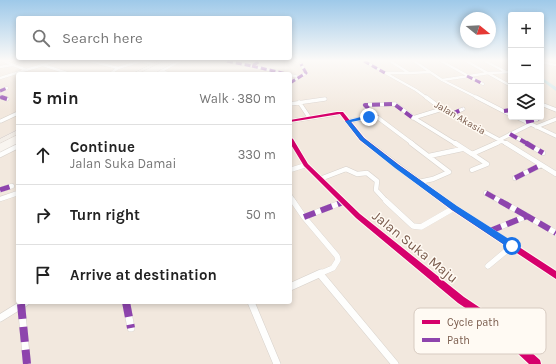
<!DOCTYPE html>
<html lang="en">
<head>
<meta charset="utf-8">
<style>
	:root { --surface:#fff; --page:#f2f2f2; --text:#222; --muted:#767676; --line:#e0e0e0 }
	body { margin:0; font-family:Karla,sans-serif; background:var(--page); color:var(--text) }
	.controls { position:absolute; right:12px; top:12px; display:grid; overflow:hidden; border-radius:4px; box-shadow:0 2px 6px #0003 }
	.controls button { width:36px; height:36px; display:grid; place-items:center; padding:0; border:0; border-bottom:1px solid var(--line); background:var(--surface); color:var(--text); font:20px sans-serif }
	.compass { position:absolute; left:460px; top:12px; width:36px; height:36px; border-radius:50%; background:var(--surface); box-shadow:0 2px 6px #0003; rotate:108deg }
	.stop { position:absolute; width:12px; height:12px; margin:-9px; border:3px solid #1a73e8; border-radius:50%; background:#fff }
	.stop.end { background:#1a73e8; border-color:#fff; box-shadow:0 1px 4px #0008 }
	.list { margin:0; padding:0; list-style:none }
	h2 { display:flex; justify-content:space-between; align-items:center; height:52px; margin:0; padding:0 16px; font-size:17px }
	h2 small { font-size:13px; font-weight:400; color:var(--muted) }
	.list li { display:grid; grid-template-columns:26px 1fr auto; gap:12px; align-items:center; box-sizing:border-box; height:60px; padding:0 16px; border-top:1px solid var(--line) }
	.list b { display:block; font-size:15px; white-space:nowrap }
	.list p { margin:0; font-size:13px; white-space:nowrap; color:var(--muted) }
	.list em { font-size:13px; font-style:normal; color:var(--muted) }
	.icon { flex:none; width:22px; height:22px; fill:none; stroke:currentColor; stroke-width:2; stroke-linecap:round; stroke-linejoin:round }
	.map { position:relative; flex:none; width:556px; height:364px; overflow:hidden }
	.search { position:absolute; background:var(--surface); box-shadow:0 2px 6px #0003; left:16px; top:16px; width:276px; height:44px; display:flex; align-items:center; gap:10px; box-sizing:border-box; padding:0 14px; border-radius:4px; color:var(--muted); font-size:15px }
	.panel { position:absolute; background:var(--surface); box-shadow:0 2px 6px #0003; left:16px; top:72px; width:276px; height:232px; border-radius:4px }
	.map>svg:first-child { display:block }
</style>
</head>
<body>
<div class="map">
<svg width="556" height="364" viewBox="0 0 556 364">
	<rect width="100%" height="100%" fill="#f9f5f0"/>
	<!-- residential -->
	<path fill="#f2e8de" d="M0,61H156L130,74H18V129L0,138Z
		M183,61H511V117H541V61H556V364H0V157L18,148V302H290V74H158Z"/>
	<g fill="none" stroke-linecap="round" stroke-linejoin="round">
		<!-- river -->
		<path fill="#d0e8ea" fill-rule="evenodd" d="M541,77L556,87V91L541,80Z"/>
		<!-- street-far4 casing -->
		<g stroke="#d7d1cb" stroke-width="3">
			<path id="street-far4" d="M90,61L118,68L141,61
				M141,61L154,64
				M227,61L252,66L260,61
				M364,61L416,90L427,98
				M390,61L409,73L430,72
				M414,61L442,80L478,98
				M441,61L483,84
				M466,61L511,86
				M485,61L506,72
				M541,62L556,65
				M43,65L70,74
				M252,66L287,74
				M0,67L12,65
				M26,70L56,61
				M161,71L171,74
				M387,73H408
				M110,74L118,68
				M156,74L180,61
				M290,75L299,77
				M0,78L26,70L4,61
				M442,80L489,73L511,72
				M290,83L306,73L301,64
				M0,91L7,88
				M0,97L5,98"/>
		</g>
		<!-- street-far3 casing -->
		<g stroke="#d7d1cb" stroke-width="4.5">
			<path id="street-far3" d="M1,97L7,99
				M426,97L442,109L507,144
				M476,97L511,115
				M299,102L309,117
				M290,104L325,99
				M541,104L556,110
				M452,114L463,109
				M377,117L365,105L395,104L414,118L456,144
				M516,117L556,136
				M413,118L442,109
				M1,121L18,113
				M290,121L341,113L362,139L369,144
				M347,121L377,117L413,144
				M526,122L538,119
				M536,127L556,119
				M510,134L528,144
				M290,139L293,144
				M499,140L531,124
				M494,144L502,141"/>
		</g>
		<!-- street-far2 casing -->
		<g stroke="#d7d1cb" stroke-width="5.5">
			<path id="street-far2" d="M293,143L306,165L344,202
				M368,143L446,202
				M411,143L449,172L433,179L419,182
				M455,143L472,154L497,143
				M506,143L556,174
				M526,143L543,153
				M472,154L487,164L472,170
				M0,155L18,146
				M429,156L462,149
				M290,170L306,165
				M515,178L541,165
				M320,179L346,169L357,174L367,173L377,181L376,190L387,202
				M0,190L12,186
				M486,193L502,202
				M290,196L294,202
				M0,199L18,193"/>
		</g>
		<!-- street-far1 casing -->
		<g stroke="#d7d1cb" stroke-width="6">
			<path id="street-far1" d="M293,201L304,217L337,256L338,260L333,268L319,274
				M343,201L358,216L429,274
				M386,201L413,226L421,227L454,208
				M444,201L555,274
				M500,201L527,216
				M304,217L343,202
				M490,231L527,216L556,233
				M488,266L512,246"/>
		</g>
		<!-- street casing -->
		<g stroke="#d7d1cb" stroke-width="8">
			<path id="street" d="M428,273L461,300L482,314L536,364
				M553,273L556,275
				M320,274L395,364
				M290,287L321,273
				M126,302L131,328
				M251,302L277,364
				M21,304L27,364
				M0,318L26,302"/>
		</g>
		<!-- primary casing -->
		<g stroke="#dad1cc" stroke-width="1">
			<path id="primary" d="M158,61H163L137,74H132Z
				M18,130V134L0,143V139Z"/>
		</g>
		<!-- street-far4 -->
		<use href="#street-far4" stroke="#fefefd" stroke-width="2.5"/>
		<!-- street-far3 -->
		<use href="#street-far3" stroke="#fefefd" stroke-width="3.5"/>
		<!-- street-far2 -->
		<use href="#street-far2" stroke="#fefefd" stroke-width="4.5"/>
		<!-- street-far1 -->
		<use href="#street-far1" stroke="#fefefd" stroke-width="5.5"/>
		<!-- street -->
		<use href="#street" stroke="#fefefd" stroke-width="7"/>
		<!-- primary -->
		<use href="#primary" fill="#f3eee8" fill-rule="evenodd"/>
		<!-- quiet-far4 -->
		<path stroke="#8e44ad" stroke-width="3" stroke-dasharray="6 3" stroke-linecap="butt" d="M227,61L252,66L260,61
			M364,61L385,73
			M252,66L287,74
			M467,76L483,84
			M290,83L306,73L301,64
			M0,91L7,88
			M0,97L5,98"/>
		<!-- quiet-far3 -->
		<path stroke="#8e44ad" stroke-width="4" stroke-dasharray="8 4" stroke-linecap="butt" d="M1,97L7,99
			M504,111L511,110
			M452,114L463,109
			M377,117L365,105L394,104L413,118
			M526,122L538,119
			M510,134L528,144"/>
		<!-- quiet-far2 -->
		<path stroke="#8e44ad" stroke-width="5" stroke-dasharray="10 5" stroke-linecap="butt" d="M526,143L543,153
			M515,178L541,165
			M0,190L12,186
			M486,193L502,202"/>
		<!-- quiet-far1 -->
		<path stroke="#8e44ad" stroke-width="6" stroke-dasharray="12 6" stroke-linecap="butt" d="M500,201L527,216
			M304,217L343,202
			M490,231L527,216L556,233"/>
		<!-- quiet -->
		<path stroke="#8e44ad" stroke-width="8" stroke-dasharray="15 8" stroke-linecap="butt" d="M126,302L131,328
			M21,304L27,364"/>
		<!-- cycleway casing -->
		<g stroke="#fffaf3" stroke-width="2">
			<path id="cycleway" d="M337,112H343L364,138L399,165L456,206L556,271V279L452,210L395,167L360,140L340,114L290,122V120Z
				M290,137L293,139L308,164L360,214L464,297L485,311L540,360L541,364H529L479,317L458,303L356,218L304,166L290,143Z"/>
		</g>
		<!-- cycleway -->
		<use href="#cycleway" fill="#d6006c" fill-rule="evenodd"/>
	</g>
	<!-- sky -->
	<linearGradient id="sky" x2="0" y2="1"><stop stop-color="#9ec9e9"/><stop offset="0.54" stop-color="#fcfaf8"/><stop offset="1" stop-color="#fcfaf8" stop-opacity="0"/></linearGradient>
	<rect width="556" height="112" fill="url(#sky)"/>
	<!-- route -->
	<path fill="#1a73e8" d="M369,115L371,118L351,122L364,138L399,165L457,206L515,243V248H509L452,210L395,168L360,140L345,121Z"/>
	<g text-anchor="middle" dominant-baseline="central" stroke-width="3" stroke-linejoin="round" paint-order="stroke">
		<!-- far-street labels -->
		<g font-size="10" fill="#7a5c4d" stroke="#fffaf3">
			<text transform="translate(460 118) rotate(30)">Jalan Akasia</text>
		</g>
		<!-- near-street labels -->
		<g font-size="14" fill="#7a5c4d" stroke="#fffaf3">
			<text transform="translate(415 247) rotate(39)">Jalan Suka Maju</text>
		</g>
	</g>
	<!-- legend -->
	<rect x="414" y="308" width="132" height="46" rx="6" fill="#fffaf3" stroke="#d7cbc1" stroke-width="1"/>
	<rect x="422" y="320" width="18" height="4" fill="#d6006c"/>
	<rect x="422" y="338" width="18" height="4" fill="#8e44ad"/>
	<g font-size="11" fill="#7a5c4d">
		<text x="447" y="326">Cycle path</text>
		<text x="447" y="344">Path</text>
	</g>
</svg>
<div class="controls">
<button>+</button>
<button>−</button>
<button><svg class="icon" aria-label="layers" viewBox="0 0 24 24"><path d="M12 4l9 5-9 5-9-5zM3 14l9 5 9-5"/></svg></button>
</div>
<svg class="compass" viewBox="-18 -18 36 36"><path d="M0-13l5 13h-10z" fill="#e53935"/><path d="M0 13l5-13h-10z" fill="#767676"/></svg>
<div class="stop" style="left:512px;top:246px"></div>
<div class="stop end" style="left:369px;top:117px"></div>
<div class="search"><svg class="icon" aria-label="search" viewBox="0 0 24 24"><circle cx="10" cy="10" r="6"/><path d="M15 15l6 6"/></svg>Search here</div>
<section class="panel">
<h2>5 min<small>Walk · 380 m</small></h2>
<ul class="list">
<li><svg class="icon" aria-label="ahead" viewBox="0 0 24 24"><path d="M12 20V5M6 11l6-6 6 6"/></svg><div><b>Continue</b><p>Jalan Suka Damai</p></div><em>330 m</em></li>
<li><svg class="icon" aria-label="right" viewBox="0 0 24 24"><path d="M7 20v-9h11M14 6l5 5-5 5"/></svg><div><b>Turn right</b></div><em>50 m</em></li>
<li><svg class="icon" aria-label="arrive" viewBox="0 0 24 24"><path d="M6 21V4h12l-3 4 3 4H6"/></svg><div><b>Arrive at destination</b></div></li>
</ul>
</section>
</div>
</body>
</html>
